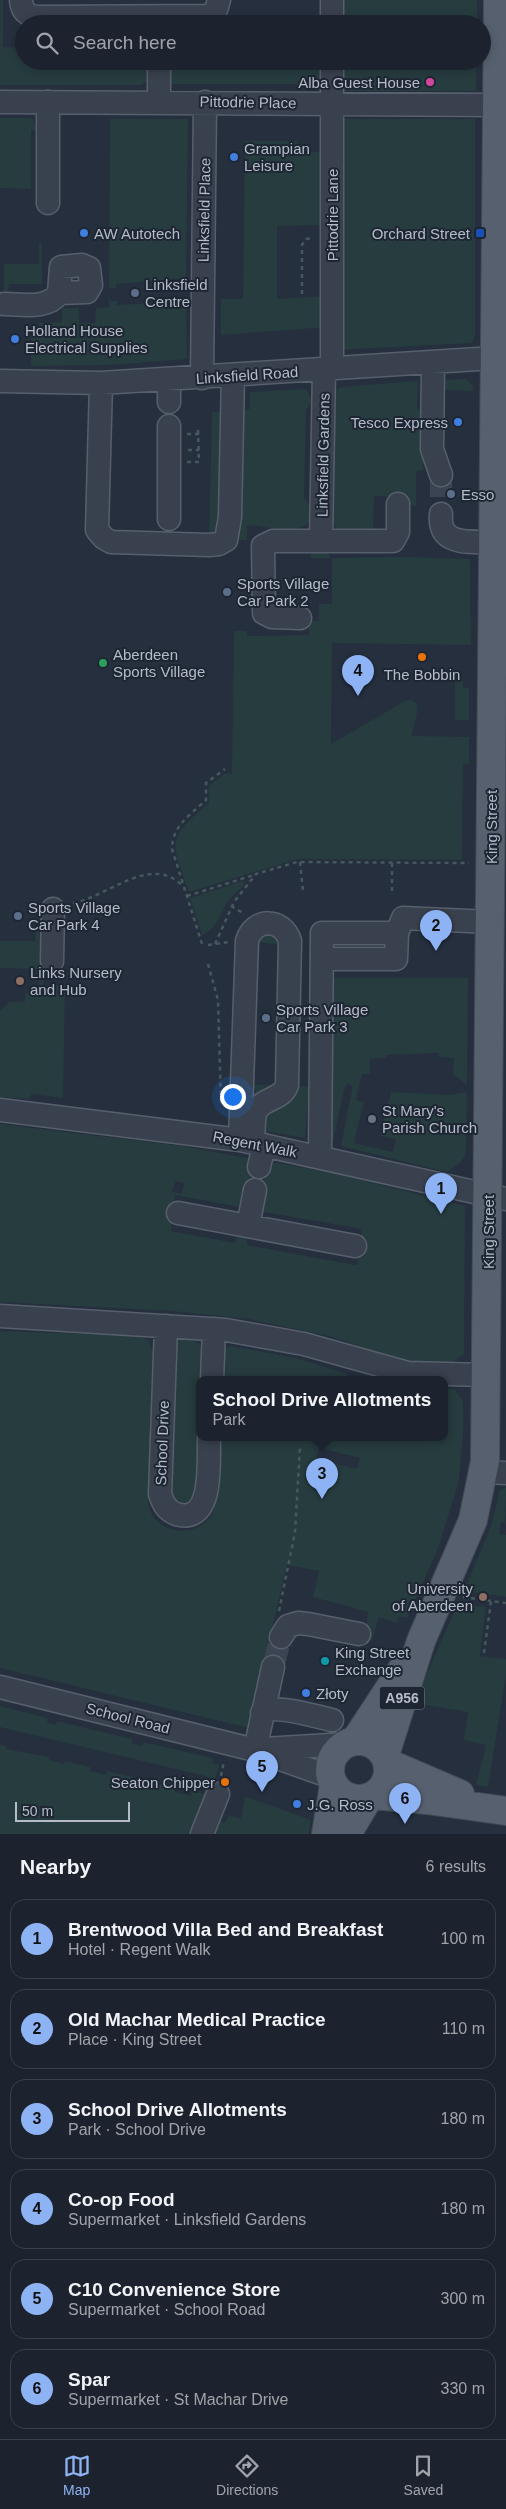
<!DOCTYPE html>
<html lang="en">
<head>
<meta charset="utf-8">
<style>
	:root { --surface:#1c232e; --page:#292f3a; --text:#f1f3f6; --muted:#a0a4aa; --line:#3a404a; --accent:#8eb3f5 }
	body { margin:0; font-family:Helvetica,sans-serif; background:var(--page); color:var(--text) }
	.scale { position:absolute; left:15px; bottom:12px; width:115px; box-sizing:border-box; padding-left:5px; border:2px solid #b5bcc9; border-top:0; font-size:14px; line-height:18px; white-space:nowrap; color:#b5bcc9; -webkit-text-stroke:4px #1e2633; paint-order:stroke }
	.you { position:absolute; left:232px; top:1096px; width:18px; height:18px; margin:-12px; border:4px solid #fff; border-radius:50%; background:#1a73e8; box-shadow:0 0 0 8px #1a73e833 }
	.badge { display:grid; place-items:center; width:32px; height:32px; border-radius:50%; background:var(--accent); color:#111; font-size:16px; font-weight:700 }
	.pin { position:absolute; translate:-50% -41px; filter:drop-shadow(0 1px 2px #0008) }
	.pin::after { content:''; position:absolute; top:26px; width:18px; height:15px; background:inherit; clip-path:polygon(0 0,100% 0,50% 100%) }
	.popup { position:absolute; left:196px; top:1376px; width:252px; height:65px; box-sizing:border-box; display:grid; place-content:center; border-radius:10px; background:var(--surface); filter:drop-shadow(0 1px 4px #0005); font-size:16px; white-space:nowrap; color:var(--muted) }
	.popup b { font-size:19px; color:var(--text) }
	.popup::after { content:''; position:absolute; left:50%; top:100%; margin-left:-10px; border:10px solid transparent; border-top-color:var(--surface) }
	.list { margin:0; padding:0; list-style:none }
	h2 { display:flex; justify-content:space-between; align-items:center; height:65px; margin:0; padding:0 20px; font-size:21px }
	h2 small { font-size:16px; font-weight:400; color:var(--muted) }
	.list li { display:grid; grid-template-columns:32px 1fr auto; gap:15px; align-items:center; box-sizing:border-box; height:80px; margin:0 10px 10px; padding:0 10px; border:1px solid var(--line); border-radius:15px }
	.list b { display:block; font-size:19px; white-space:nowrap }
	.list p { margin:0; font-size:16px; white-space:nowrap; color:var(--muted) }
	.list em { font-size:16px; font-style:normal; color:var(--muted) }
	.icon { flex:none; width:28px; height:28px; fill:none; stroke:currentColor; stroke-width:2; stroke-linecap:round; stroke-linejoin:round }
	.map { position:relative; flex:none; width:506px; height:1834px; overflow:hidden }
	.search { position:absolute; background:var(--surface); box-shadow:0 2px 8px #0003; left:15px; right:15px; top:15px; height:55px; display:flex; align-items:center; gap:12px; box-sizing:border-box; padding:0 18px; border-radius:28px; color:var(--muted); font-size:19px }
	.sheet { height:605px; background:var(--surface) }
	nav { display:flex; justify-content:space-around; align-items:center; box-sizing:border-box; height:70px; border-top:1px solid var(--line); background:var(--surface); font-size:14px; color:var(--muted) }
	nav a { display:grid; justify-items:center; gap:2px }
	nav .on { color:var(--accent) }
	.map>svg:first-child { display:block }
</style>
</head>
<body>
<div class="map">
<svg width="506" height="1834" viewBox="0 0 506 1834">
	<rect width="100%" height="100%" fill="#252f3e"/>
	<!-- green -->
	<path fill="#273c3f" fill-rule="evenodd" d="M0,0H3V47L24,48V61H148L149,80L141,85H0Z
		M338,0H477V24H338Z
		M166,61H325V84H171L166,80Z
		M338,61H476V91H337Z
		M0,118H32L37,130H31V189L0,188Z
		M110,119H188L186,278L116,284V288H109L110,301H117V305L156,303V300L186,298L187,359L111,365L31,366V335H39V323L62,322V308H79V323H95L96,308L109,307Z
		M337,119H475V336L472,343L337,350Z
		M245,141H298V145H310L311,152H325V225L277,226V299L327,296V327L221,335V299H243Z
		M39,243H42V284H9L8,296H4V264H39Z
		M466,379L473,386V391L444,390L440,380Z
		M418,381L417,409H423V470L416,471V506L401,505V496H374L373,534L336,532L333,518L336,390L340,387Z
		M306,389L312,401L306,410L304,498L309,504V522C299,535 262,526 247,525V540H236L239,410L250,409V392Z
		M227,411L219,539H209L212,412Z
		M311,546L326,547L330,558H311Z
		M401,557L470,559L471,645L332,643L331,744L405,701L411,700L417,704L418,708L412,736L469,737V764H463L462,860L298,859L189,892C171,841 165,840 209,803V786L224,774H232L234,631H246L247,636L309,635V621H319V604H332V558Z
		M455,681H463V688H469V720H455Z
		M243,881L244,885C239,890 233,895 229,900C219,913 219,928 202,935L190,898Z
		M36,930L45,936L43,985H65L63,1098L31,1094L30,1099L0,1097V1011L9,1002H25V993H39V969L0,968V941H35Z
		M268,932L284,945L254,942Z
		M327,978H468L467,1085L453,1074L454,1058L439,1057V1053L386,1055V1058L370,1059V1074H362L356,1100L364,1102L354,1143L393,1152L396,1139L380,1136L391,1092L449,1095L467,1092L466,1154L460,1163L447,1172L341,1146L352,1090V1086L348,1083L344,1089L334,1138L327,1137Z
		M252,1085H282L267,1094L257,1093Z
		M294,1086L309,1087L305,1138L264,1131L265,1115Z
		M0,1124L181,1146L253,1159L245,1208L175,1195L171,1231L235,1243L238,1231L248,1233L247,1245L355,1265H357L362,1229L258,1211L266,1168L272,1169L273,1162L341,1175L465,1206L464,1354L451,1363L406,1362L329,1336L248,1319L172,1311L0,1302ZM175,1181L184,1183L182,1194L172,1192Z
		M0,1331L138,1336L148,1340L153,1352L148,1503C153,1535 199,1541 213,1512C219,1498 217,1455 218,1438H444L445,1389H454L463,1401V1433L459,1480L439,1546L407,1618L399,1616L397,1623L379,1617L372,1640L365,1638L368,1612L313,1597L319,1571L287,1565L249,1728L0,1668ZM319,1448L360,1458L357,1469L316,1459Z
		M191,1339L205,1347L206,1380H200V1438H204L193,1502L178,1506L165,1486L175,1344L180,1340Z
		M230,1346L296,1358L347,1374L346,1380H221L224,1350Z
		M506,1487L505,1522H501L499,1534L506,1535V1597L464,1591L491,1526L500,1490Z
		M458,1603L486,1607L480,1656L506,1659V1674L488,1787L476,1785L486,1745L464,1740L468,1712L414,1703Z
		M0,1706L48,1718L47,1723L56,1725L57,1721L132,1739V1744L142,1746L143,1742L213,1758L212,1763L219,1765L211,1795L194,1834H0V1745L7,1746L6,1749L49,1757V1760L64,1764L65,1761L90,1767V1771L106,1775L107,1771L133,1777L132,1781L148,1785L149,1781L176,1788L175,1792L191,1796L192,1791L204,1794L209,1777L0,1727Z
		M245,1796L311,1820L309,1834H204L211,1818L225,1823L229,1815L241,1819Z"/>
	<g fill="none" stroke-linecap="round" stroke-linejoin="round">
		<!-- minor-tunnel -->
		<path stroke="#3b4453" stroke-width="22" stroke-dasharray="22 11" stroke-linecap="butt" d="M441,475V514
			M273,1667L281,1637"/>
		<!-- minor casing -->
		<g stroke="#575f6c" stroke-width="25">
			<path id="minor" d="M21,0C22,12 27,16 39,17L207,16L215,13L219,0
				M332,24V0
				M159,61V101
				M332,61V369
				M0,102L497,105
				M48,203V102
				M4,304C21,304 48,310 59,293L87,292L91,285L89,268L82,265L61,267L59,293
				M433,362L432,449L441,475
				M202,378L205,102
				M169,380V402
				M0,381L101,383L494,358
				M101,383L97,530L104,538L111,542L209,545L219,544L226,540L230,517L233,375
				M441,514C438,546 469,542 493,542
				M169,519V426
				M321,541L324,369
				M300,618L272,617L264,613L263,546L273,541H393L398,532V504
				M397,933L403,918L490,922
				M52,961L53,909
				M0,1110L240,1140L506,1199
				M240,1140L247,941C254,917 283,918 290,941L287,1085C282,1101 259,1098 255,1114C253,1123 254,1134 253,1143
				M320,1156L322,933H397L396,959H322
				M259,1167L264,1145
				M178,1213L355,1246
				M248,1226L255,1190
				M0,1316L226,1330L304,1344L408,1373L486,1375
				M166,1326L160,1494C163,1503 166,1510 176,1514C215,1526 208,1460 209,1438
				M212,1380L214,1329
				M484,1472L506,1473
				M281,1637L288,1626L298,1623L308,1624L359,1634
				M0,1687L255,1750L331,1777
				M262,1713C274,1703 317,1717 332,1720
				M264,1749L346,1744
				M255,1750L273,1667
				M202,1834L218,1794"/>
		</g>
		<!-- major casing -->
		<g stroke="#424a57" stroke-width="30">
			<path id="major" d="M330 1770a29 29 0 1 1 58 0a29 29 0 1 1-58 0Z
				M355,1741L401,1671
				M385,1755L421,1641L473,1520L485,1461L498,0
				M388,1763L460,1794
				M374,1795L427,1800L506,1811
				M326,1834L334,1785
				M347,1834L369,1797"/>
		</g>
		<!-- path -->
		<path stroke="#45595c" stroke-width="2.5" stroke-dasharray="4 4" stroke-linecap="butt" d="M302,294V245L306,239L313,238
			M187,434H199
			M188,450H199
			M187,462H199L198,428
			M300,862L303,891
			M392,863V891
			M187,896L254,875
			M73,903C108,897 149,854 182,885
			M231,906L243,913
			M202,944L172,849C172,826 190,815 206,800V783L225,769
			M215,944L234,902L256,874L297,862L469,863
			M208,945L229,942
			M208,964L218,1000L221,1104
			M463,1597L506,1603
			M279,1611L295,1532L300,1447
			M484,1653L491,1601
			M221,1776L224,1761"/>
		<!-- minor -->
		<use href="#minor" stroke="#39414e" stroke-width="22"/>
		<!-- major -->
		<use href="#major" stroke="#57606e" stroke-width="28"/>
	</g>
	<!-- markers -->
	<circle fill="#d1479c" stroke="#1e2633" stroke-width="2" cx="430" cy="82" r="5"/>
	<g fill="#3f7fe0" stroke="#1e2633" stroke-width="2">
		<circle cx="234" cy="157" r="5"/>
		<circle cx="84" cy="233" r="5"/>
		<circle cx="15" cy="339" r="5"/>
		<circle cx="458" cy="422" r="5"/>
		<circle cx="306" cy="1693" r="5"/>
		<circle cx="297" cy="1804" r="5"/>
	</g>
	<rect fill="#1a4fb4" stroke="#1e2633" stroke-width="2" x="475" y="228" width="10" height="10" rx="2.5"/>
	<g fill="#5c6f8a" stroke="#1e2633" stroke-width="2">
		<circle cx="135" cy="293" r="5"/>
		<circle cx="451" cy="494" r="5"/>
		<circle cx="227" cy="592" r="5"/>
		<circle cx="18" cy="916" r="5"/>
		<circle cx="266" cy="1018" r="5"/>
	</g>
	<g fill="#e8710a" stroke="#1e2633" stroke-width="2">
		<circle cx="422" cy="657" r="5"/>
		<circle cx="225" cy="1782" r="5"/>
	</g>
	<circle fill="#2e9e5b" stroke="#1e2633" stroke-width="2" cx="103" cy="663" r="5"/>
	<g fill="#8d6e63" stroke="#1e2633" stroke-width="2">
		<circle cx="20" cy="981" r="5"/>
		<circle cx="483" cy="1597" r="5"/>
	</g>
	<circle fill="#6b7280" stroke="#1e2633" stroke-width="2" cx="372" cy="1119" r="5"/>
	<circle fill="#0f9aa8" stroke="#1e2633" stroke-width="2" cx="325" cy="1661" r="5"/>
	<g text-anchor="middle" dominant-baseline="central" stroke-width="4" stroke-linejoin="round" paint-order="stroke">
		<!-- shield labels -->
		<rect fill="#1e2633" stroke="#888f9c" stroke-width="1" x="379.5" y="1686.5" width="45" height="23" rx="4"/>
		<g font-size="14" font-weight="bold" fill="#b5bcc9">
			<text x="402" y="1698">A956</text>
		</g>
		<!-- poi labels -->
		<g font-size="15" fill="#b5bcc9" stroke="#1e2633" text-anchor="start">
			<text x="420" y="82" text-anchor="end">Alba Guest House</text>
			<text x="244" y="148">Grampian<tspan x="244" dy="17">Leisure</tspan></text>
			<text x="94" y="233">AW Autotech</text>
			<text x="470" y="233" text-anchor="end">Orchard Street</text>
			<text x="145" y="284">Linksfield<tspan x="145" dy="17">Centre</tspan></text>
			<text x="25" y="330">Holland House<tspan x="25" dy="17">Electrical Supplies</tspan></text>
			<text x="448" y="422" text-anchor="end">Tesco Express</text>
			<text x="461" y="494">Esso</text>
			<text x="237" y="583">Sports Village<tspan x="237" dy="17">Car Park 2</tspan></text>
			<text x="113" y="654">Aberdeen<tspan x="113" dy="17">Sports Village</tspan></text>
			<text x="422" y="674" text-anchor="middle">The Bobbin</text>
			<text x="28" y="907">Sports Village<tspan x="28" dy="17">Car Park 4</tspan></text>
			<text x="30" y="972">Links Nursery<tspan x="30" dy="17">and Hub</tspan></text>
			<text x="276" y="1009">Sports Village<tspan x="276" dy="17">Car Park 3</tspan></text>
			<text x="382" y="1110">St Mary's<tspan x="382" dy="17">Parish Church</tspan></text>
			<text x="473" y="1588" text-anchor="end">University<tspan x="473" dy="17">of Aberdeen</tspan></text>
			<text x="335" y="1652">King Street<tspan x="335" dy="17">Exchange</tspan></text>
			<text x="316" y="1693">Złoty</text>
			<text x="215" y="1782" text-anchor="end">Seaton Chipper</text>
			<text x="307" y="1804">J.G. Ross</text>
		</g>
		<!-- street labels -->
		<g font-size="15" fill="#b5bcc9" stroke="#1e2633">
			<text transform="translate(248 102) rotate(1)">Pittodrie Place</text>
			<text transform="translate(204 210) rotate(-89)">Linksfield Place</text>
			<text transform="translate(332 215) rotate(-90)">Pittodrie Lane</text>
			<text transform="translate(247 375) rotate(-4)">Linksfield Road</text>
			<text transform="translate(323 455) rotate(-89)">Linksfield Gardens</text>
			<text transform="translate(491 827) rotate(-90)">King Street</text>
			<text transform="translate(255 1144) rotate(11)">Regent Walk</text>
			<text transform="translate(488 1232) rotate(-90)">King Street</text>
			<text transform="translate(162 1443) rotate(-88)">School Drive</text>
			<text transform="translate(128 1718) rotate(14)">School Road</text>
		</g>
	</g>
</svg>
<div class="scale">50 m</div>
<div class="you"></div>
<div class="pin badge" style="left:441px;top:1214px">1</div>
<div class="pin badge" style="left:436px;top:951px">2</div>
<div class="pin badge" style="left:322px;top:1499px">3</div>
<div class="popup"><b>School Drive Allotments</b>Park</div>
<div class="pin badge" style="left:358px;top:696px">4</div>
<div class="pin badge" style="left:262px;top:1792px">5</div>
<div class="pin badge" style="left:405px;top:1824px">6</div>
<div class="search"><svg class="icon" aria-label="search" viewBox="0 0 24 24"><circle cx="10" cy="10" r="6"/><path d="M15 15l6 6"/></svg>Search here</div>
</div>
<section class="sheet">
<h2>Nearby<small>6 results</small></h2>
<ul class="list">
<li><span class="badge">1</span><div><b>Brentwood Villa Bed and Breakfast</b><p>Hotel · Regent Walk</p></div><em>100 m</em></li>
<li><span class="badge">2</span><div><b>Old Machar Medical Practice</b><p>Place · King Street</p></div><em>110 m</em></li>
<li><span class="badge">3</span><div><b>School Drive Allotments</b><p>Park · School Drive</p></div><em>180 m</em></li>
<li><span class="badge">4</span><div><b>Co-op Food</b><p>Supermarket · Linksfield Gardens</p></div><em>180 m</em></li>
<li><span class="badge">5</span><div><b>C10 Convenience Store</b><p>Supermarket · School Road</p></div><em>300 m</em></li>
<li><span class="badge">6</span><div><b>Spar</b><p>Supermarket · St Machar Drive</p></div><em>330 m</em></li>
</ul>
</section>
<nav>
<a class="on"><svg class="icon" aria-label="map" viewBox="0 0 24 24"><path d="M3 6l6-2 6 2 6-2v14l-6 2-6-2-6 2zM9 4v14M15 6v14"/></svg>Map</a>
<a><svg class="icon" aria-label="directions" viewBox="0 0 24 24"><path d="M12 3l9 9-9 9-9-9zM9 14v-3h6M13 9l2 2-2 2"/></svg>Directions</a>
<a><svg class="icon" aria-label="saved" viewBox="0 0 24 24"><path d="M7 4h10v16l-5-4-5 4z"/></svg>Saved</a>
</nav>
</body>
</html>
